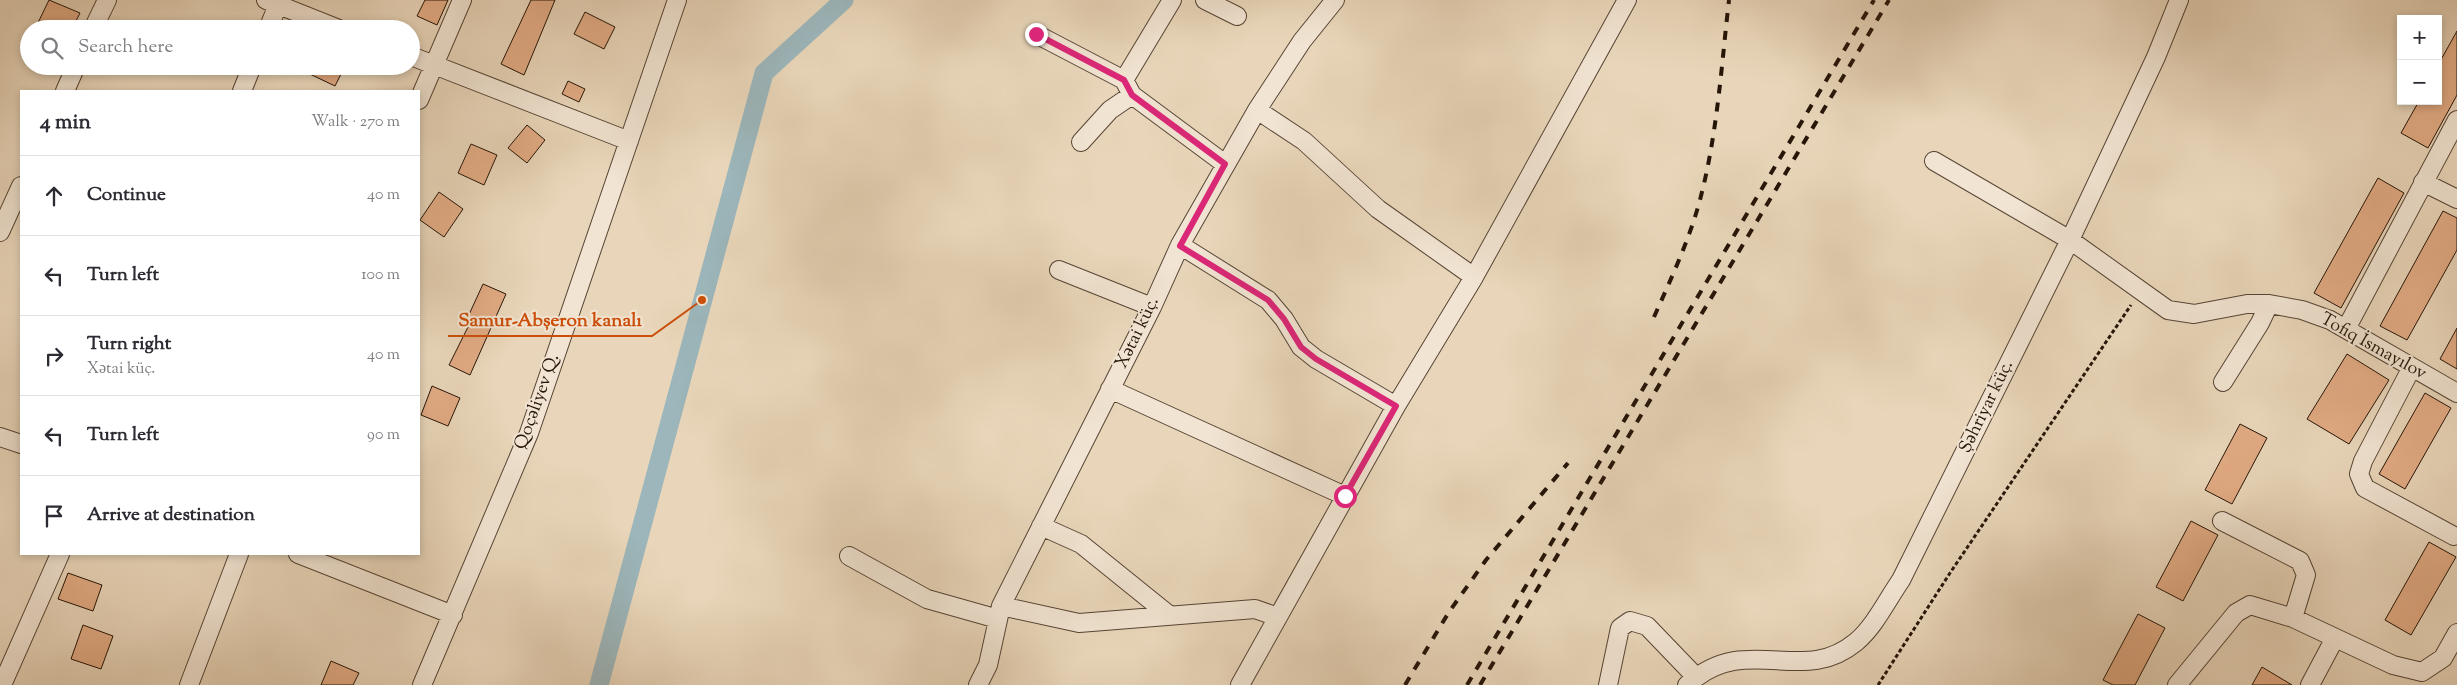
<!DOCTYPE html>
<html lang="en">
<head>
<meta charset="utf-8">
<style>
	:root { --surface:#fff; --page:#f7f7f7; --text:#2b2b33; --muted:#7c7c81; --line:#e1e1e2 }
	body { margin:0; font-family:"Sorts Mill Goudy",serif; background:var(--page); color:var(--text) }
	.controls { position:absolute; right:15px; top:15px; display:grid; overflow:hidden; border-radius:0px; box-shadow:0 2px 8px #0003 }
	.controls button { width:45px; height:45px; display:grid; place-items:center; padding:0; border:0; border-bottom:1px solid var(--line); background:var(--surface); color:var(--text); font:25px sans-serif }
	.stop { position:absolute; width:15px; height:15px; margin:-11px; border:4px solid #db2777; border-radius:50%; background:#fff }
	.stop.end { background:#db2777; border-color:#fff; box-shadow:0 1px 5px #0008 }
	.list { margin:0; padding:0; list-style:none }
	h2 { display:flex; justify-content:space-between; align-items:center; height:65px; margin:0; padding:0 20px; font-size:21px }
	h2 small { font-size:16px; font-weight:400; color:var(--muted) }
	.list li { display:grid; grid-template-columns:32px 1fr auto; gap:15px; align-items:center; box-sizing:border-box; height:80px; padding:0 20px; border-top:1px solid var(--line) }
	.list b { display:block; font-size:19px; white-space:nowrap }
	.list p { margin:0; font-size:16px; white-space:nowrap; color:var(--muted) }
	.list em { font-size:16px; font-style:normal; color:var(--muted) }
	.icon { flex:none; width:28px; height:28px; fill:none; stroke:currentColor; stroke-width:2; stroke-linecap:round; stroke-linejoin:round }
	.map { position:relative; flex:none; width:2457px; height:685px; overflow:hidden }
	.search { position:absolute; background:var(--surface); box-shadow:0 2px 8px #0003; left:20px; top:20px; width:400px; height:55px; display:flex; align-items:center; gap:12px; box-sizing:border-box; padding:0 18px; border-radius:28px; color:var(--muted); font-size:19px }
	.panel { position:absolute; background:var(--surface); box-shadow:0 2px 8px #0003; left:20px; top:90px; width:400px; height:465px; border-radius:0px }
	.map>svg:first-child { display:block }
</style>
</head>
<body>
<div class="map">
<svg width="2457" height="685" viewBox="0 0 2457 685">
	<rect width="100%" height="100%" fill="#e9d6ba"/>
	<filter id="stains"><feTurbulence type="fractalNoise" baseFrequency=".004" numOctaves="4"/><feColorMatrix values="0 0 0 0 .2 0 0 0 0 .09 0 0 0 0 .02 0 0 0 .5 -.17"/></filter>
	<radialGradient id="worn" r=".72"><stop offset=".6" stop-color="#630" stop-opacity="0"/><stop offset="1" stop-color="#630" stop-opacity=".3"/></radialGradient>
	<g fill="none" stroke-linecap="round" stroke-linejoin="round">
		<!-- canal -->
		<path stroke="#9cb6bb" stroke-width="19" d="M599,685L764,73L844,0"/>
	</g>
	<!-- building -->
	<path fill="#e2ab84" stroke="#251408" d="M49,0L80,13L72,29H35Z
		M425,0H448L437,25L417,16Z
		M531,0H555L524,75L501,64Z
		M585,12L615,27L604,49L574,34Z
		M2457,31V95L2428,148L2401,133L2419,101H2438V65Z
		M293,66H345L335,86Z
		M568,81L585,89L579,102L562,94Z
		M527,125L545,140L527,163L508,148Z
		M471,144L497,155L484,185L458,173Z
		M2378,178L2404,193L2341,308L2314,293Z
		M439,192L463,209L444,237L420,220Z
		M2443,211L2457,218V250L2407,340L2380,326Z
		M483,284L506,294L470,375L449,365L471,321L467,319Z
		M2457,328V369L2440,359Z
		M2347,354L2389,380L2349,444L2307,419Z
		M432,386L460,398L448,426L421,415Z
		M2425,393L2451,408L2405,489L2379,474Z
		M2240,424L2267,438L2232,504L2205,490Z
		M2191,521L2218,535L2183,601L2156,587Z
		M2429,542L2456,557L2411,635L2385,620Z
		M68,573L102,585L93,611L58,599Z
		M2138,614L2165,628L2135,685H2113L2103,680Z
		M83,625L113,636L101,669L71,659Z
		M331,661L359,673L353,685H321Z
		M2262,667L2292,685H2252Z"/>
	<g fill="none" stroke-linecap="round" stroke-linejoin="round">
		<!-- minor casing -->
		<g stroke="#564434" stroke-width="20">
			<path id="minor" d="M266,0L339,29
				M1172,0L1124,80L1132,95L1225,164
				M1205,0L1237,16
				M93,29L107,0
				M268,29L280,0
				M1036,34L1124,80
				M411,56L629,141
				M65,91L76,66
				M242,91L252,66
				M419,100L462,0
				M1257,110L1304,141L1378,209L1474,277
				M1081,142L1110,110L1132,95
				M1934,161L2070,240L2168,310L2194,314L2247,304H2269L2302,310L2330,320L2457,393
				M2423,182L2457,199
				M0,232L21,186
				M1180,245L1268,300L1284,319L1301,347L1316,359L1396,406
				M1059,270L1152,307
				M2346,329L2457,120
				M2412,367L2363,461L2359,474L2365,488L2454,536
				M2223,382L2260,323L2269,304
				M1110,389L1345,496
				M0,437L21,444
				M2222,521L2300,561L2306,575L2293,618
				M1041,526L1081,544L1169,615
				M298,554L453,615
				M849,556L927,599L998,619
				M1001,606L1079,623L1255,609L1278,617
				M2,685L60,554
				M189,685L239,554
				M422,685L529,433L677,0
				M978,685L988,665L1001,606L1152,307L1180,245L1257,110L1302,41L1335,0
				M1240,685L1396,406L1474,277L1627,0
				M1608,685L1620,628L1630,621L1647,626L1696,677
				M1687,685C1700,673 1717,664 1734,661C1778,654 1816,675 1856,642C1875,626 1887,600 1901,580L2070,240L2156,57L2179,0
				M2177,685L2236,613L2250,605L2293,618L2393,665L2422,672L2443,658L2457,633
				M2310,685L2335,638"/>
		</g>
		<!-- path -->
		<path stroke="#251408" stroke-width="3" stroke-dasharray="4 2.5" stroke-linecap="butt" d="M1878,685L1950,573L2131,305"/>
		<!-- minor -->
		<use href="#minor" stroke="#f1e4d2" stroke-width="18"/>
		<!-- rail -->
		<path stroke="#251408" stroke-width="4" stroke-dasharray="9 9" stroke-linecap="butt" d="M1654,317C1670,281 1687,245 1698,207C1717,140 1721,69 1729,0
			M1405,685L1449,612L1486,560L1568,463
			M1467,685L1874,0
			M1480,685L1889,0"/>
	</g>
	<g fill="none" stroke-linecap="round" stroke-linejoin="round">
		<!-- route -->
		<path stroke="#db2777" stroke-width="6" d="M1036,34L1124,80L1132,95L1225,164L1180,246L1268,300L1284,319L1301,347L1316,359L1396,406L1345,496"/>
	</g>
	<g text-anchor="middle" dominant-baseline="central" stroke-width="4" stroke-linejoin="round" paint-order="stroke">
		<!-- street labels -->
		<g font-size="18" fill="#251408" stroke="#f1e4d2">
			<text transform="translate(1138 333) rotate(-64)">Xətai küç.</text>
			<text transform="translate(2373 347) rotate(29)">Tofiq İsmayılov</text>
			<text transform="translate(538 402) rotate(-70)">Qoçəliyev Q.</text>
			<text transform="translate(1987 407) rotate(-64)">Şəhriyar küç.</text>
		</g>
	</g>
	<!-- callouts -->
	<path fill="none" stroke="#cb4f0b" stroke-width="2" d="M702 300L652 336H448"/>
	<circle fill="#cb4f0b" stroke="#f1e4d2" stroke-width="2" cx="702" cy="300" r="5"/>
	<g font-size="19" text-anchor="middle" font-weight="bold" fill="#cb4f0b" stroke="#f1e4d2" stroke-width="4" stroke-linejoin="round" paint-order="stroke">
		<text x="550" y="326">Samur-Abşeron kanalı</text>
	</g>
	<rect width="100%" height="100%" filter="url(#stains)"/>
	<rect width="100%" height="100%" fill="url(#worn)"/>
</svg>
<div class="controls">
<button>+</button>
<button>−</button>
</div>
<div class="stop" style="left:1345px;top:496px"></div>
<div class="stop end" style="left:1036px;top:34px"></div>
<div class="search"><svg class="icon" aria-label="search" viewBox="0 0 24 24"><circle cx="10" cy="10" r="6"/><path d="M15 15l6 6"/></svg>Search here</div>
<section class="panel">
<h2>4 min<small>Walk · 270 m</small></h2>
<ul class="list">
<li><svg class="icon" aria-label="ahead" viewBox="0 0 24 24"><path d="M12 20V5M6 11l6-6 6 6"/></svg><div><b>Continue</b></div><em>40 m</em></li>
<li><svg class="icon" aria-label="left" viewBox="0 0 24 24"><path d="M17 20v-9H6M10 6l-5 5 5 5"/></svg><div><b>Turn left</b></div><em>100 m</em></li>
<li><svg class="icon" aria-label="right" viewBox="0 0 24 24"><path d="M7 20v-9h11M14 6l5 5-5 5"/></svg><div><b>Turn right</b><p>Xətai küç.</p></div><em>40 m</em></li>
<li><svg class="icon" aria-label="left" viewBox="0 0 24 24"><path d="M17 20v-9H6M10 6l-5 5 5 5"/></svg><div><b>Turn left</b></div><em>90 m</em></li>
<li><svg class="icon" aria-label="arrive" viewBox="0 0 24 24"><path d="M6 21V4h12l-3 4 3 4H6"/></svg><div><b>Arrive at destination</b></div></li>
</ul>
</section>
</div>
</body>
</html>
